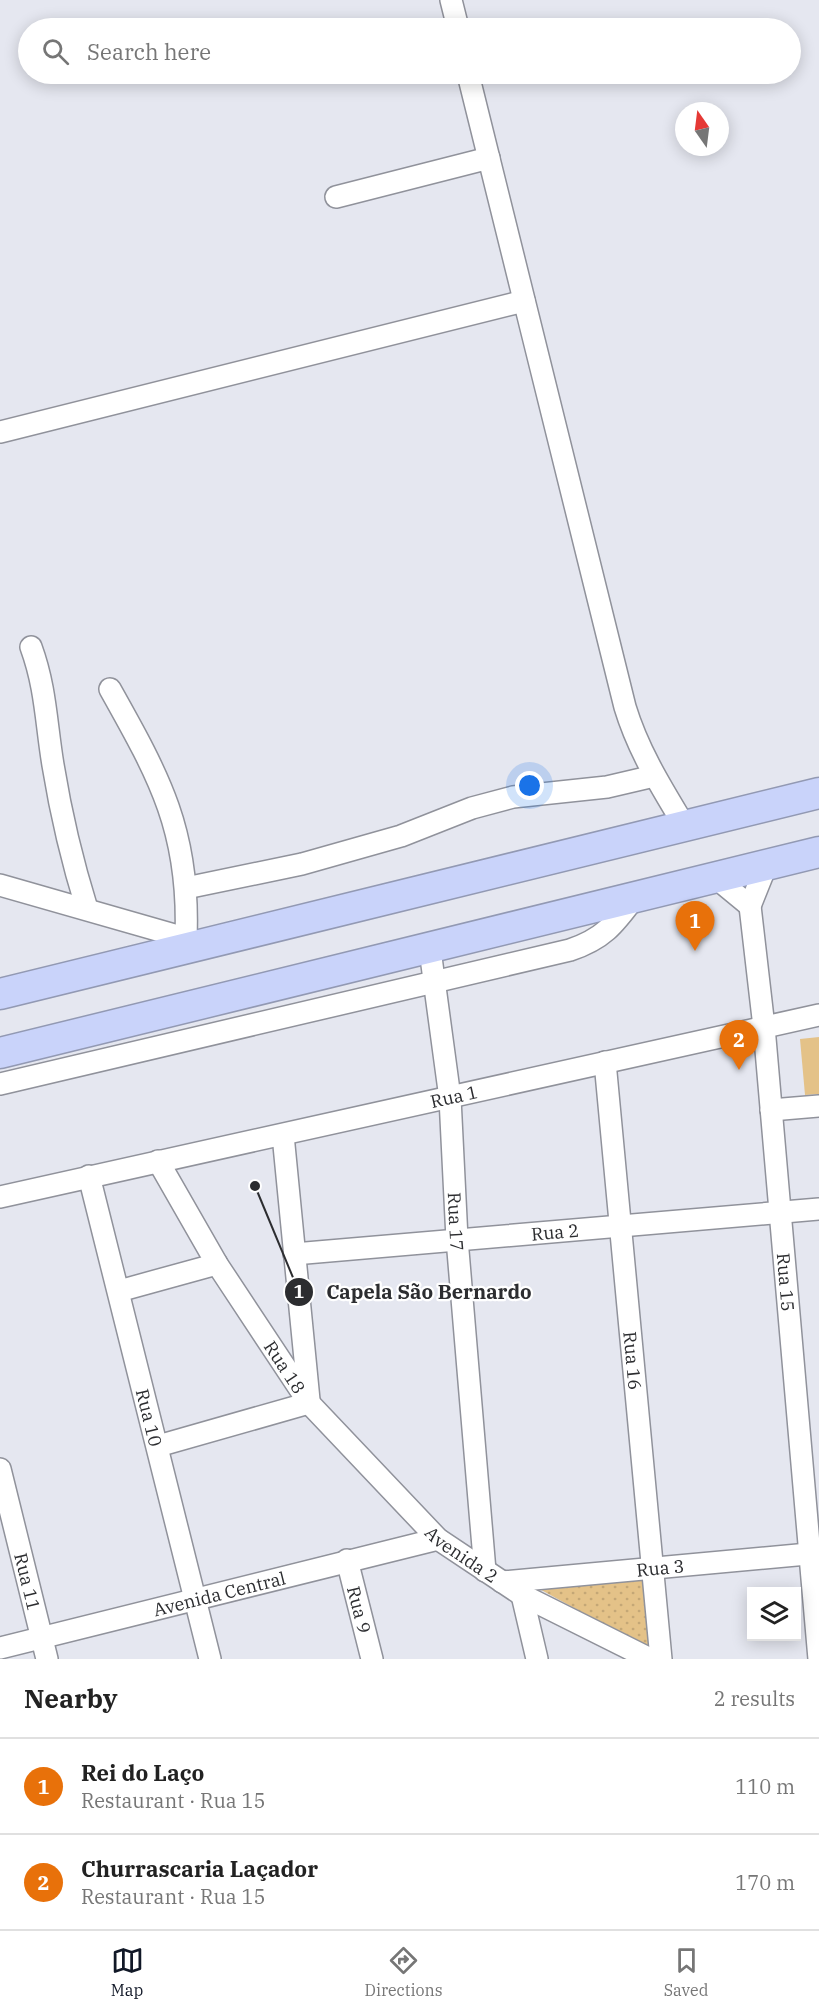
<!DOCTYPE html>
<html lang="en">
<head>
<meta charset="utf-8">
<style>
	:root { --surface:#fff; --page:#f6f6f6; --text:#222; --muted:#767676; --line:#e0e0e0; --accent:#111827 }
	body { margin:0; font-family:"IBM Plex Serif",serif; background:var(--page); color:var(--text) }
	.controls { position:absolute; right:18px; bottom:18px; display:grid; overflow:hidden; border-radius:0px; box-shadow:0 3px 15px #0003 }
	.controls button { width:54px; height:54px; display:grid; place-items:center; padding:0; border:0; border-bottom:2px solid var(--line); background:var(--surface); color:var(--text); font:30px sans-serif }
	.compass { position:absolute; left:675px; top:102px; width:54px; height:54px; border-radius:50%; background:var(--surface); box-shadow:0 3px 15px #0003; rotate:346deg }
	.you { position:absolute; left:530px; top:786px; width:21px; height:21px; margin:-15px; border:4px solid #fff; border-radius:50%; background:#1a73e8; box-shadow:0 0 0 9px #1a73e833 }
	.badge { display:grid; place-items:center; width:39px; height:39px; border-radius:50%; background:var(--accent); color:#fff; font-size:20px; font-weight:700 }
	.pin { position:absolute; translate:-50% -50px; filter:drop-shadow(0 2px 3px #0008) }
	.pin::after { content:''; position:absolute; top:32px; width:21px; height:18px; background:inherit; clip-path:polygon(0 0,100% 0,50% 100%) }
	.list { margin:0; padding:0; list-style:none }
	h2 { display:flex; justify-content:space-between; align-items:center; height:78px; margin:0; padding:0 24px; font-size:26px }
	h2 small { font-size:20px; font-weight:400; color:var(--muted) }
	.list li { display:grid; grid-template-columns:39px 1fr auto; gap:18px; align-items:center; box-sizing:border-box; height:96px; padding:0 24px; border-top:2px solid var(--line) }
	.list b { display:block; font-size:22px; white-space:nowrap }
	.list p { margin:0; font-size:20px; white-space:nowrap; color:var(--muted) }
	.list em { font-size:20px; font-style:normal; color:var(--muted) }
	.icon { flex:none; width:33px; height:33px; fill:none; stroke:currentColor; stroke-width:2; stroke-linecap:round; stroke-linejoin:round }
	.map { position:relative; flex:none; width:819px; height:1659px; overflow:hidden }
	.search { position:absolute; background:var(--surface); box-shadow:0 3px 15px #0003; left:18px; right:18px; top:18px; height:66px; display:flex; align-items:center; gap:15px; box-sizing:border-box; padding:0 21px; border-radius:33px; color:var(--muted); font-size:22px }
	.sheet { height:270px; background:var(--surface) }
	nav { display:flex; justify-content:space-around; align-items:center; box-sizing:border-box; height:84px; border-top:2px solid var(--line); background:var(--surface); font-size:16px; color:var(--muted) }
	nav a { display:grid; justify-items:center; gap:3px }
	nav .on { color:var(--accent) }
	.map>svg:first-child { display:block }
</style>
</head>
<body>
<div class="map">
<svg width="819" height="1659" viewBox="0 0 819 1659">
	<defs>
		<pattern id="park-dots" width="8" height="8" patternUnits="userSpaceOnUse" patternTransform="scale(1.5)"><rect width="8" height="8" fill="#e4c288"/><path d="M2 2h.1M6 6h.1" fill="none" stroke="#c4a776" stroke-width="1.8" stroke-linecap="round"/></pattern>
	</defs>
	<rect width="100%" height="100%" fill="#e5e7f0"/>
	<!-- park -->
	<path fill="url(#park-dots)" d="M644,1572L649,1649L523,1580Z"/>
	<!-- pitch -->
	<path fill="#e4c288" d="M819,1037V1094L805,1095L800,1039Z"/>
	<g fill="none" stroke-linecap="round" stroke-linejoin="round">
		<!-- minor casing -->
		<g stroke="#90929b" stroke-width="24">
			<g id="minor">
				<path d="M451,0L458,28"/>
				<path d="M468,74L625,707C638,750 661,787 684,825"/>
				<path d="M336,197L489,158"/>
				<path d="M0,432L524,301"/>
				<path d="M31,647C46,688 46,723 53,765C61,814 72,861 87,909"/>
				<path d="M110,689C160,778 190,832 186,937"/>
				<path d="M716,878L750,906L766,866"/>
				<path d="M0,885L199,942"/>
				<path d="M186,888L302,864L401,836L472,808L513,797L607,787L654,776"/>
				<path id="s1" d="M750,906L764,1027L819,1659"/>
				<path id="s2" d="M430,950L450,1098L457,1239L485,1571"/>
				<path id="s3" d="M605,1062L661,1659"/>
				<path d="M0,1084L570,950C603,939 614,925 634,898"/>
				<path d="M771,1110L819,1106"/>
				<path d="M283,1135L309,1400"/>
				<path id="s4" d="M158,1161L217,1264L309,1403L438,1539L522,1595L650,1659"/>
				<path id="s5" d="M89,1176L210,1659"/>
				<path id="s6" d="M0,1197L819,1015"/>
				<path id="s7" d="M294,1254L819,1209"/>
				<path d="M119,1291L217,1264"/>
				<path d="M158,1446L309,1403"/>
				<path id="s8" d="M0,1469L47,1659"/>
				<path id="s9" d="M347,1560L372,1659"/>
				<path id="s10" d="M502,1582L819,1553"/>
				<path d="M522,1595L537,1659"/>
				<path id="s11" d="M0,1648L438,1539"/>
			</g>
		</g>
		<!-- highway casing -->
		<g stroke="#9299b3" stroke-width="33">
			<path id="highway" d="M0,994L819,793
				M0,1053L819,852"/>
		</g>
		<!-- minor -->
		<use href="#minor" stroke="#fff" stroke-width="21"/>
		<!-- highway -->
		<use href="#highway" stroke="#c9d3fa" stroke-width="30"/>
	</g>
	<g text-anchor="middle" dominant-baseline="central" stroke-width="4.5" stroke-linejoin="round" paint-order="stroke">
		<!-- street labels -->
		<g font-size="18" fill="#2c2d30" stroke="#fff">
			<text stroke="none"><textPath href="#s6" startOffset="465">Rua 1</textPath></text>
			<text stroke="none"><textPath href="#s2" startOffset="273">Rua 17</textPath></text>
			<text stroke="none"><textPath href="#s7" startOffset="262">Rua 2</textPath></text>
			<text stroke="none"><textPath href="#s1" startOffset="378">Rua 15</textPath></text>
			<text stroke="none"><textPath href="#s3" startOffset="300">Rua 16</textPath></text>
			<text stroke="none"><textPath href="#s4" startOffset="242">Rua 18</textPath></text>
			<text stroke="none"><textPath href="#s5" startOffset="249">Rua 10</textPath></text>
			<text stroke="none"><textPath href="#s4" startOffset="501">Avenida 2</textPath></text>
			<text stroke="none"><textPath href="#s10" startOffset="159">Rua 3</textPath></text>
			<text stroke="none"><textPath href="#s8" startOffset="116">Rua 11</textPath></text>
			<text stroke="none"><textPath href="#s11" startOffset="226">Avenida Central</textPath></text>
			<text stroke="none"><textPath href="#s9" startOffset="51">Rua 9</textPath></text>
		</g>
	</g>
	<!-- callouts -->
	<path fill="none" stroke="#2c2d30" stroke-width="2" d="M255 1186L299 1292"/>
	<g fill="#2c2d30" stroke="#fff" stroke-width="2">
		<circle cx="255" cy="1186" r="6"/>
		<circle cx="299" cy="1292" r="15"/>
	</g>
	<g font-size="18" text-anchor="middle" font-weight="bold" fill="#fff">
		<text x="299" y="1298">1</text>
	</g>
	<g font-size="20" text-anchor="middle" font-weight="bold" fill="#2c2d30" stroke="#fff" stroke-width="4.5" stroke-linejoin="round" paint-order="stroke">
		<text x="429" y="1299">Capela São Bernardo</text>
	</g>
</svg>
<div class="controls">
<button><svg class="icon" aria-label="layers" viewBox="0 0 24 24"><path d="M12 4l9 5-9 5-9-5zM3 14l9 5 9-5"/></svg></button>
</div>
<svg class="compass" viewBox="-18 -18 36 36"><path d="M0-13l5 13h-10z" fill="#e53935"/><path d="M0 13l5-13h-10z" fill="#767676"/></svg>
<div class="you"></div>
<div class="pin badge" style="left:695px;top:951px;background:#e8710a">1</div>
<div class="pin badge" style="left:739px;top:1070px;background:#e8710a">2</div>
<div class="search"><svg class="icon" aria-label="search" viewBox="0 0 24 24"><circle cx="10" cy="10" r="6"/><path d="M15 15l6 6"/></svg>Search here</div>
</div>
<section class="sheet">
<h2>Nearby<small>2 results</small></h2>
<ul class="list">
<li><span class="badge" style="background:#e8710a">1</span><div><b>Rei do Laço</b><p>Restaurant · Rua 15</p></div><em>110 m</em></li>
<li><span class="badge" style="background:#e8710a">2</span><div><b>Churrascaria Laçador</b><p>Restaurant · Rua 15</p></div><em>170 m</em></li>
</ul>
</section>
<nav>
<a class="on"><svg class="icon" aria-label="map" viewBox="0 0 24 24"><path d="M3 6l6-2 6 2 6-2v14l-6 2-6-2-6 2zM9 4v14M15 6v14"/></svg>Map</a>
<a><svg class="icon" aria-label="directions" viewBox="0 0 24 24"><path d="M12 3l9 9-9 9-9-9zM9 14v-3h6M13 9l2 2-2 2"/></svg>Directions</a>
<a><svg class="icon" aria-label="saved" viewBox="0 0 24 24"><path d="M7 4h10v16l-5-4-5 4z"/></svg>Saved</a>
</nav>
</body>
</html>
